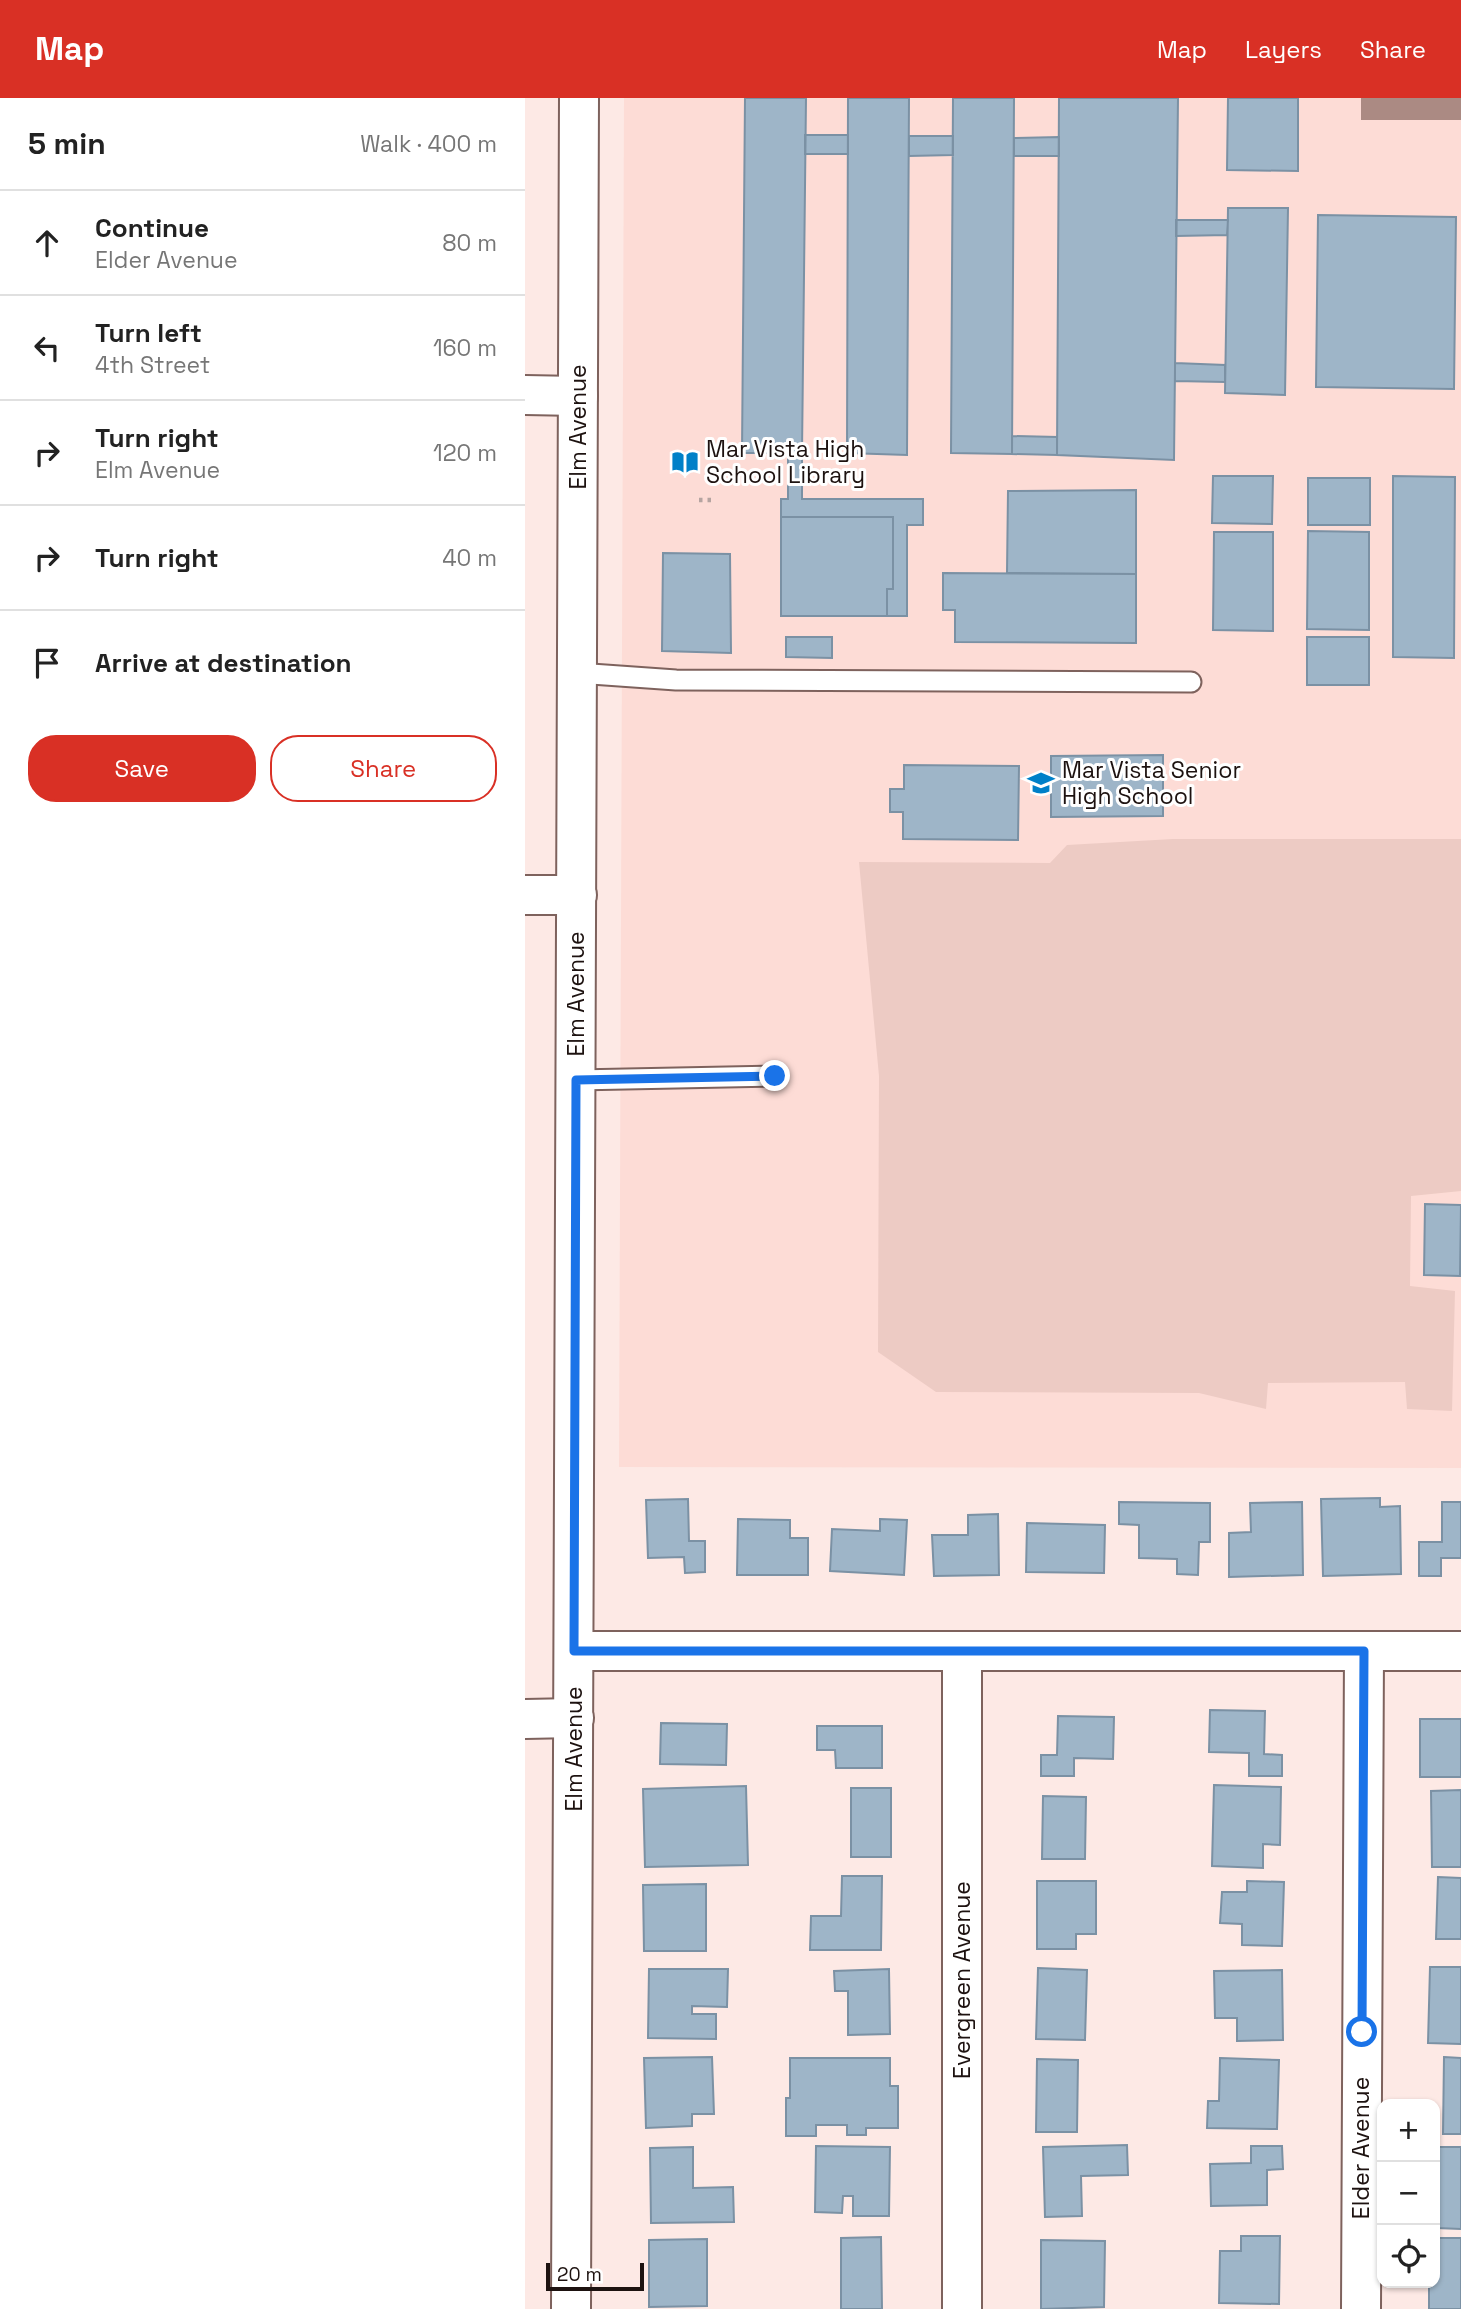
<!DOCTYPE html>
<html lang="en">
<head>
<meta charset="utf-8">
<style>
	:root { --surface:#fff; --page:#f6f6f6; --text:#222; --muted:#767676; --line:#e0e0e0; --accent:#d93025 }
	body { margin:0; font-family:"Space Grotesk",sans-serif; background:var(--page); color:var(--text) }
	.controls { position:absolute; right:21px; bottom:21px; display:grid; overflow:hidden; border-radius:14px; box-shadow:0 2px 5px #0004 }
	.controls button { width:63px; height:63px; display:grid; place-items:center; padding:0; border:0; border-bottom:2px solid var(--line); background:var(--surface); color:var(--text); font:35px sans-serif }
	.scale { position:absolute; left:21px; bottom:18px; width:98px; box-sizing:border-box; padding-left:7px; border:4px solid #1d1210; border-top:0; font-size:19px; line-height:24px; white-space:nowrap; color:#1d1210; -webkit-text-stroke:5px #fff; paint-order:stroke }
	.stop { position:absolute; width:21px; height:21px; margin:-16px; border:5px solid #1a73e8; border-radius:50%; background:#fff }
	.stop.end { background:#1a73e8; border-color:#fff; box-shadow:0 2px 7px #0008 }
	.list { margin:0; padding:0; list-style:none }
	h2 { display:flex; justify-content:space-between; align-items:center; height:91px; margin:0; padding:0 28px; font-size:30px }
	h2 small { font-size:23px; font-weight:400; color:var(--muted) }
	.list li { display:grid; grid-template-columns:46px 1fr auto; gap:21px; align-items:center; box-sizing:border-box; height:105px; padding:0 28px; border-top:2px solid var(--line) }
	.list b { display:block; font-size:26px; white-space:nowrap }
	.list p { margin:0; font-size:23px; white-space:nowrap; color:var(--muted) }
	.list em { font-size:23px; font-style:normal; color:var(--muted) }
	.actions { display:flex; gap:14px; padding:21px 28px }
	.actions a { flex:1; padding:16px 0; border:2px solid var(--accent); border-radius:28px; text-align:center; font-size:24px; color:var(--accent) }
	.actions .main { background:var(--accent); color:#fff }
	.icon { flex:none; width:38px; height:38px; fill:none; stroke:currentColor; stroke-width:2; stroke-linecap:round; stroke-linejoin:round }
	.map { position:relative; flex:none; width:936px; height:2211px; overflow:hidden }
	header { display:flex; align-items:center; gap:42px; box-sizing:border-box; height:98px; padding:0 35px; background:var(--accent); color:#fff }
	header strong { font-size:33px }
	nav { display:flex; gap:38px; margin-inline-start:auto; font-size:24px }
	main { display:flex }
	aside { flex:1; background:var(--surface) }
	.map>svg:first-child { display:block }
</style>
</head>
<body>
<header>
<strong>Map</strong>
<nav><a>Map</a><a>Layers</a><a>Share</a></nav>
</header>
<main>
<aside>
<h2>5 min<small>Walk · 400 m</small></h2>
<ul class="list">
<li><svg class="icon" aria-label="ahead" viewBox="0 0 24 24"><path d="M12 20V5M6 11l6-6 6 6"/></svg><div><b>Continue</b><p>Elder Avenue</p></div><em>80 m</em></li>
<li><svg class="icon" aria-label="left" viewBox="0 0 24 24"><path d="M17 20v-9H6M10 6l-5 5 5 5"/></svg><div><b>Turn left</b><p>4th Street</p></div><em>160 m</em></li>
<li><svg class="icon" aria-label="right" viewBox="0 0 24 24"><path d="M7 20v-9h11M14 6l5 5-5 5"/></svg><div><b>Turn right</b><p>Elm Avenue</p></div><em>120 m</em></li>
<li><svg class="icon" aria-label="right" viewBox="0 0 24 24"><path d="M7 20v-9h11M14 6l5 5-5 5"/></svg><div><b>Turn right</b></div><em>40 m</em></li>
<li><svg class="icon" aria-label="arrive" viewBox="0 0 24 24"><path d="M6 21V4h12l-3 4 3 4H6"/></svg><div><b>Arrive at destination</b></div></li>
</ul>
<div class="actions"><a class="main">Save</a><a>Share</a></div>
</aside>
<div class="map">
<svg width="936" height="2211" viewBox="0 0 936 2211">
	<rect width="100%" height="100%" fill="#fde9e5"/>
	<!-- built -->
	<path fill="#fddcd6" d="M99,0H936V1370L94,1369Z"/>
	<!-- green -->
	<path fill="#edcbc4" d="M648,741H936V1093L886,1098L885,1188L930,1193L927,1313L882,1311L880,1284L743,1285L741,1311L674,1295L411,1294L353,1254L354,978L334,764L525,765L542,747Z"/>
	<!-- water -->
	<path fill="#ab8a83" d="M836,0H936V22H836Z"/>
	<!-- building -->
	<path fill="#9eb5c8" stroke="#7b91a4" stroke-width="2" d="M220,0H281L277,355H217Z
		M323,0H384L382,357L322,355Z
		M428,0H489L487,356L426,355Z
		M534,0H653L649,362L532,357Z
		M703,0H773V73L702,72Z
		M280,37H323V56H280Z
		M384,38H428V57L384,58Z
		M534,39V58H489V40Z
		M703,110H763L760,297L700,295Z
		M793,117L931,119L929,291L791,289Z
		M651,122H703L702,137L651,138Z
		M650,265L700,267V284L650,283Z
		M487,338L532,339V357L487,356Z
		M263,355H277V401H398V427H382V518H362V491H368V419H256V401H263Z
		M688,378H748L747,426L687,425Z
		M868,378L930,379L929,560L868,559Z
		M783,380H845V427H783Z
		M611,392V476L482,475L483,393Z
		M256,419H368V491H362V518H256Z
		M783,433L844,434V532L782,531Z
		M689,434H748V533L688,532Z
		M138,455L205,456L206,555L137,553Z
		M418,475L611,476V545L430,544V512H418Z
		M261,539H307V560L261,559Z
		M782,539H844V587H782Z
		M638,657V718L526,719V658Z
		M379,667L494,668L493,742L378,741V714H365V691H379Z
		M900,1106L936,1107L935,1178L899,1177Z
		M855,1400V1409L875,1408L876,1476L798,1478L796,1401Z
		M163,1401L164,1443H180V1474L160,1475L159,1459L123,1460L121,1402Z
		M594,1404L685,1405V1444H674L673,1477L652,1476V1461L614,1460V1427L594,1426Z
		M777,1404L778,1477L704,1479V1435L726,1434L725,1405Z
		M917,1404H936V1460H916V1478H894V1444H917Z
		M473,1416L474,1477L409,1478L407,1437H443V1417Z
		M213,1421L265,1422V1440H283V1477H212Z
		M355,1421L382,1422L379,1477L305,1473L307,1431L355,1433Z
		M502,1425L580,1427L579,1475L501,1474Z
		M685,1612L740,1613L739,1656L757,1657V1678H724V1655L684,1654Z
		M533,1618L589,1619L588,1661L549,1660V1678H516V1657H532Z
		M895,1621H936V1679H895Z
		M136,1625L202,1626L201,1667L135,1666Z
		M292,1628H357V1670H311L310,1652H292Z
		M689,1687L756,1689L755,1747L738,1746V1770L687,1768Z
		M221,1688L223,1767L120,1769L118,1691Z
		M326,1690H366V1759H326Z
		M936,1692V1769H907L906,1693Z
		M518,1698L561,1699L560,1761H517Z
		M317,1778H357L356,1852H285L286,1818H316Z
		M913,1779L936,1780V1841H911Z
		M512,1783H571V1836H551V1851H512Z
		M722,1783L759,1784L757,1848L717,1847V1826L695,1825L697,1794H722Z
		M181,1786V1853H119L118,1787Z
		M905,1869H936V1946L903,1945Z
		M513,1870L562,1872L560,1942L511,1941Z
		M124,1871H203L202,1909L167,1908V1916H191V1941L123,1940Z
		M364,1871L365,1936L323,1937V1893H310L309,1873Z
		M757,1872L758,1942L712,1943V1920H690L689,1873Z
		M187,1959L189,2016H167V2028L121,2030L119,1960Z
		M919,1959L936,1960V2036H918Z
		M265,1960H365V1988H373V2030H341V2037H322V2027H291V2038H261V2000H265Z
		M695,1960L754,1962L752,2031L682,2030L683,2003H694Z
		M512,1961L553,1962L552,2034H511Z
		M602,2047L603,2077L556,2078L557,2118L520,2119L518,2049Z
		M291,2048L365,2049L364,2118H328V2098H318L317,2115L290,2114Z
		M726,2048H757L758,2071L742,2072V2107L686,2108L685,2066L726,2065Z
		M168,2049V2090L208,2089L209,2124L126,2125L125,2050Z
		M912,2049H936V2131L912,2130Z
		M716,2138H755L754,2206L694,2205L695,2153H716Z
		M356,2139L357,2211H316V2140Z
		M910,2140H936V2211H904V2185H910Z
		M182,2141V2208L124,2209V2142Z
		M516,2142L580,2143L579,2209L516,2211Z"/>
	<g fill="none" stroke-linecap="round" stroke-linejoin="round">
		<!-- lane casing -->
		<g stroke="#7e625d" stroke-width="23">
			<path id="lane" d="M52,575L151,582L666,584
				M51,982L250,978"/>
		</g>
		<!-- street casing -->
		<g stroke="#7e625d" stroke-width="42">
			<path id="street" d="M0,297L53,298
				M0,797H52
				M49,1553H936
				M437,1553V2211
				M0,1621L49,1620
				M836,2211L839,1553"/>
		</g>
		<!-- secondary casing -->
		<g stroke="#7e625d" stroke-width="42">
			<path id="secondary" d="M46,2211L54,0"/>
		</g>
		<!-- path -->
		<path stroke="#b5a4a1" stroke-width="4.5" stroke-dasharray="3.5 5" stroke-linecap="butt" d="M174,402H191"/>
		<!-- lane -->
		<use href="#lane" stroke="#fff" stroke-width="19"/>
		<!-- street -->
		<use href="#street" stroke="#fff" stroke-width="38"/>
		<!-- secondary -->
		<use href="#secondary" stroke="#fff" stroke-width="38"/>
	</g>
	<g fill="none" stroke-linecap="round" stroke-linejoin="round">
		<!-- route -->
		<path stroke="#1a73e8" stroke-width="9" d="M250,978L51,982L49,1553H839L837,1934"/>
	</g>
	<!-- icons -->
	<defs>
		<g id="library-bare" transform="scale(2.1)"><path d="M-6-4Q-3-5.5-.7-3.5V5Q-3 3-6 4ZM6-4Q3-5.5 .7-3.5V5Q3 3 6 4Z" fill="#0080c8" stroke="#fff" stroke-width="2.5" paint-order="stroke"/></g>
		<g id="school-bare" transform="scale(2.1)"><path d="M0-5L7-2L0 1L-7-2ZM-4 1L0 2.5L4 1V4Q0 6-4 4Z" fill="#0080c8" stroke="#fff" stroke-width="2.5" paint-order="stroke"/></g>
	</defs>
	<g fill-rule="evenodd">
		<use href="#library-bare" x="160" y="364"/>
		<use href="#school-bare" x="516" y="685"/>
	</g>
	<g text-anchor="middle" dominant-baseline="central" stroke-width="6" stroke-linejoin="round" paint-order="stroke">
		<!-- street labels -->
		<g font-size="23" fill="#1d1210" stroke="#fff">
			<text transform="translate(53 329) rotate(-90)">Elm Avenue</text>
			<text transform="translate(51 896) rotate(-90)">Elm Avenue</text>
			<text transform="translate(49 1651) rotate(-90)">Elm Avenue</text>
			<text transform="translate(437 1882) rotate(-90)">Evergreen Avenue</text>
			<text transform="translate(836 2050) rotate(-90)">Elder Avenue</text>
		</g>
		<!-- poi labels -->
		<g font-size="23" fill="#1d1210" stroke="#fff" text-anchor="start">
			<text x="181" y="351">Mar Vista High<tspan x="181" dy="26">School Library</tspan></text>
			<text x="537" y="672">Mar Vista Senior<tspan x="537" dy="26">High School</tspan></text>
		</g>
	</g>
</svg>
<div class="controls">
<button>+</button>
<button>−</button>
<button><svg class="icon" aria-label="locate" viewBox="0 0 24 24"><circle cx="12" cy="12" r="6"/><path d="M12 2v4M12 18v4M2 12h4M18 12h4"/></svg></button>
</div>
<div class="scale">20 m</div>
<div class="stop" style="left:837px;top:1934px"></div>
<div class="stop end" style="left:250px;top:978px"></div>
</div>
</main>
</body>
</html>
